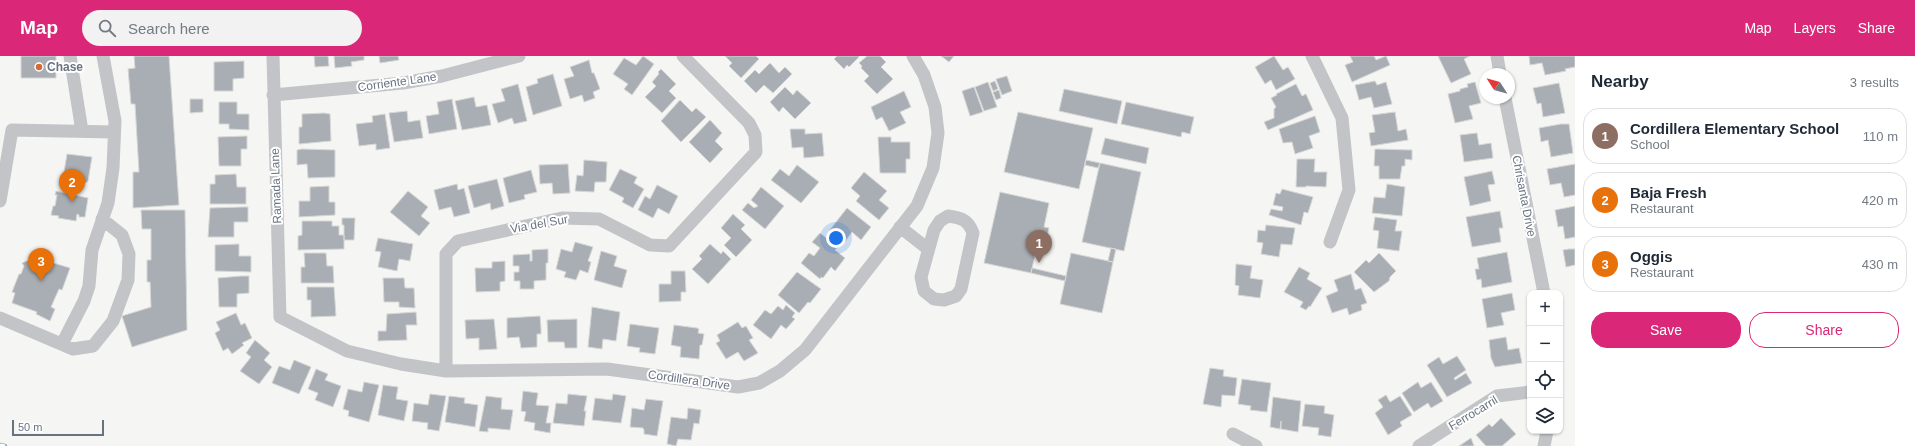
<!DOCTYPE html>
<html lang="en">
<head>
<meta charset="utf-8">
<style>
	:root { --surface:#fff; --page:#f2f2f3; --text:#1f2937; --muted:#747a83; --line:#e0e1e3; --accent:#db2777 }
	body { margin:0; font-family:Helvetica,sans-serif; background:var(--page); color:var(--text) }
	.controls { position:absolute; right:12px; bottom:12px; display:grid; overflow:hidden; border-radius:8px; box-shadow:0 1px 3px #0004 }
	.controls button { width:36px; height:36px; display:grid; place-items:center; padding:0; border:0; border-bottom:1px solid var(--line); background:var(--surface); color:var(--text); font:20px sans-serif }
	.compass { position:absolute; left:1479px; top:12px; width:36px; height:36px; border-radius:50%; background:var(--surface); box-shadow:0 1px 3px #0004; rotate:306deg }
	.scale { position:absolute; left:12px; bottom:10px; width:92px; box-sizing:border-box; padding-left:4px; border:2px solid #687381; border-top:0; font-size:11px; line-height:14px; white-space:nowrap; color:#687381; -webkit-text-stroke:3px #fff; paint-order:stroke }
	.you { position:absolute; left:836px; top:182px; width:14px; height:14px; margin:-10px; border:3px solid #fff; border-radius:50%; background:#1a73e8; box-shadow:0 0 0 6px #1a73e833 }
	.badge { display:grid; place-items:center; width:26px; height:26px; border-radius:50%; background:var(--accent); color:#fff; font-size:13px; font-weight:700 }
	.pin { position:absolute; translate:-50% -33px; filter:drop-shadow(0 1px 2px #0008) }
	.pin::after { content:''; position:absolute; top:21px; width:14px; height:12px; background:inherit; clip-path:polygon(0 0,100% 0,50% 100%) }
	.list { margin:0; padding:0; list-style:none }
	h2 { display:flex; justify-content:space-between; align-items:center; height:52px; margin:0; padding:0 16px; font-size:17px }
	h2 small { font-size:13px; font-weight:400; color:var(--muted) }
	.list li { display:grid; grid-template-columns:26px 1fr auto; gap:12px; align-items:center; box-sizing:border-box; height:56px; margin:0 8px 8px; padding:0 8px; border:1px solid var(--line); border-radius:16px }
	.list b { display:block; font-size:15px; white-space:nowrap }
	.list p { margin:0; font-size:13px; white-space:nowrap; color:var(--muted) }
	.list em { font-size:13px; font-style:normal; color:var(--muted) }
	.actions { display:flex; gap:8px; padding:12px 16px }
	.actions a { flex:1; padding:9px 0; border:1px solid var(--accent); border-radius:16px; text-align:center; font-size:14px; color:var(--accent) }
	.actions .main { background:var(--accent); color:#fff }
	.icon { flex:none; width:22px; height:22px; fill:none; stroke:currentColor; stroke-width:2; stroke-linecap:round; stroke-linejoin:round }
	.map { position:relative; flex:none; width:1575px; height:390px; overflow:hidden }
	header { display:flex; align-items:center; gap:24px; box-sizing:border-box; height:56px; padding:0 20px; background:var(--accent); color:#fff }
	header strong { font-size:19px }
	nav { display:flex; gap:22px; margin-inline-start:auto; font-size:14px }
	.search { width:280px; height:36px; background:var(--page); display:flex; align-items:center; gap:10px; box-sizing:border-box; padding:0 14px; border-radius:22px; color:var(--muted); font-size:15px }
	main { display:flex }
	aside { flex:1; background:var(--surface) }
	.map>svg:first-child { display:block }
</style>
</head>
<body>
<header>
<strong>Map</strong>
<div class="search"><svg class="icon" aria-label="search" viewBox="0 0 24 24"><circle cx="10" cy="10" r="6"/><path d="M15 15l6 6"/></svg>Search here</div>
<nav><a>Map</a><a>Layers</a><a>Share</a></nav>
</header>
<main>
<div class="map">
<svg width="1575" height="390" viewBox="0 0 1575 390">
	<rect width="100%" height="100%" fill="#f5f6f3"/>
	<!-- building -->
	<path fill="#a8aeb4" stroke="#d7d7d5" d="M21,0H56V22H21Z
		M134,0H169L179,149L133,152V116H139L135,48H131L128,13L135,12Z
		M314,0H328L329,10L315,11Z
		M334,0H364V4L351,6L352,10L335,12Z
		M379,0H398L399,4L380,7Z
		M643,0L654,8L632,39L624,33L628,28L613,18L624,2L636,9Z
		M725,0H756L759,3L741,22L729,10L732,7Z
		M837,0H859V1L849,11L847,9L844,13L834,3Z
		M867,0H880L886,6L881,11L893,23L877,38L864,25L869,20L861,12L862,10L859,7Z
		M941,0H954L949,6Z
		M1274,0L1283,14L1288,11L1295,23L1276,34L1271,24L1265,28L1255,11Z
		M1350,0H1374L1376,4L1386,0L1390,9L1352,26L1345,9L1353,6Z
		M1438,0H1470L1464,3L1471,18L1451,27Z
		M1529,0H1575V11L1565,13L1566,15L1545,19L1542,7L1530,9Z
		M589,4L592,17H594L600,33L593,36L595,42L584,46L582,39L570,43L564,23L574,20L570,11Z
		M244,5V22L233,23V35H214V6Z
		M770,7L779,17L785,11L792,18L773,37L764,29L756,37L744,25L755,14L759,18Z
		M661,13L676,28L669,35L676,42L662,57L645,41L656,30L652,26L659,18L658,16Z
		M553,18L562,50L533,59L526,31L538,27L537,23Z
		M1007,20L1012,35L1002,39L996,23Z
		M995,25L998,33L993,35L990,27Z
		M1375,25L1377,29L1386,26L1392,48L1374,52L1371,41L1359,44L1355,29Z
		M988,26L997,51L984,55L975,31Z
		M1475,26L1481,47L1469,50L1473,63L1455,67L1448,38L1460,35V33L1468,31L1467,28Z
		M1559,27L1565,57L1543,61L1541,47L1537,48L1533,32Z
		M518,28L527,65L514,68L512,62L498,67L492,48L505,45L501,33Z
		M1296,28L1302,40L1306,38L1313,54L1268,74L1264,66L1274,62V53L1276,51L1271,42L1277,39L1276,38Z
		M785,31L793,39L797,34L811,47L795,63L783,51L779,56L770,46Z
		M974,31L983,56L970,60L962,35Z
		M1064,33L1122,45L1117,68L1059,55Z
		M999,34L1001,42L996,44L993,36Z
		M904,35L911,51L900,56L906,67L889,75L882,61L876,64L871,51Z
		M474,41L476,51L487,49L491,69L462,74L455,45Z
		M190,43H203V56L190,57Z
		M452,43L457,73L429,78L426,60L439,58L437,46Z
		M680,44L692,56L696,52L706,61L681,86L661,65Z
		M219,46H237V58H249V74L229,73V68H219Z
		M1126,46L1194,61L1190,78L1182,76L1181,81L1121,68Z
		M407,55L408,66L420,64L423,82L394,86L389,57Z
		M1018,56L1093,72L1079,133L1004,116Z
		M1395,56L1398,75L1406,73L1408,84L1371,90L1369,77L1375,76L1372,59Z
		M324,57L330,58L331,85L299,88V71H302V58Z
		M385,58L390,92L376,94V88L359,90L356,68L373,66L372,60Z
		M1315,60L1320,76L1309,80L1313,92L1295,98L1292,86L1283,87L1279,73Z
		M710,64L722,77L715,85L723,93L710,107L689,86Z
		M1561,68H1569L1573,97L1551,101L1548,84L1541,86L1539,72Z
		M790,73H805V78L822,77L824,100L804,102L803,91L792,92Z
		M1477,77L1479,89L1491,87L1493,102L1464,106L1460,79Z
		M247,80V93H241V110H219L218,81Z
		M878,81H891V86H910V103H906V117H880Z
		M1105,82L1149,92L1146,108L1101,98Z
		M302,93L335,94V121L308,122L307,108L297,109V94Z
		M1375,93L1412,94V104L1405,103V110H1402L1400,123H1379V110H1374Z
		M67,98L92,101L88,125L84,128L66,126L63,122Z
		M1297,103H1315L1314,116H1327L1326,131L1306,130V131H1296Z
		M584,104L607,106L606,126H595L594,136L575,135L577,119L583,120Z
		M1086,104L1100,107L1098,112L1085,109Z
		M1100,107L1141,116L1124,195L1082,186Z
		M568,108L570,137L553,138L552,127L540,128L539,109Z
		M1575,108V139L1564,141L1561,127L1550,129L1547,113Z
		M797,109L819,126L801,147L771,124L780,113L789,120Z
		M620,113L637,121L634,127L644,133L633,152L622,146L624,142L609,134Z
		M531,114L537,136L524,139L525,143L509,147L503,122Z
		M1492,115L1495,128L1488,129L1491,145L1470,150L1464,121Z
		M864,116L887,135L879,144L889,152L879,164L856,145L860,140L851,132Z
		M236,118L237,131H246V148H210V128H215V119Z
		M497,123L504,150L491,154L490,147L474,152L468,130Z
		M457,128L458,134L464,132L470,157L454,161L451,151L439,154L434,134Z
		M1387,128L1405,131L1402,160L1372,157L1374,141L1385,142Z
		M657,129L678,140L669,158L658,152L653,162L638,154L645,140L650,143Z
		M329,130V146H335V159L299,161V145H310V131Z
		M761,131L784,150L765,173L742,154L748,147L754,152L758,150L751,144Z
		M1282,133L1313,141L1308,157L1304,156L1301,169L1269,159L1271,153L1282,155L1283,151L1273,149L1276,137L1280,138Z
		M56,135L88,142L85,161H79V159L77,158L76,165L58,162L59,160L51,159L53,150H55L57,139H55Z
		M408,135L428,151L421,160L430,167L419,180L390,156Z
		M1000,136L1049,147L1044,171L1049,172L1043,197L1036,195L1031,217L984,207Z
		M1575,150V181L1565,183L1563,170L1558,171L1555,154Z
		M242,151H248V166H234V181H208L210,152Z
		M847,152L871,171L861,184L852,176L844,187L829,175Z
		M141,154H185L187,274L132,291L122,260L151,251L150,226H147V204H151V173H142Z
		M1500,155L1503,172H1499L1501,186L1472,191L1466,161Z
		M733,158L745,169L741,173L752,184L736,201L724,189L731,182L721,172Z
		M1375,161L1397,164L1395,175H1402L1399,195L1377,192L1379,175L1373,174Z
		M342,162H355L354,184H344V169H342Z
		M302,165H332V170H339V179H344V193L298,194V180L302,179Z
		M1266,169L1295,172L1292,189L1281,188L1279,201L1261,198L1263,187L1257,186L1258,174L1265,175Z
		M820,177L838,191L835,194L845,202L835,215L831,211L823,222L821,221L820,223L801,207L809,197L814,200L820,192L812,186Z
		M378,182L413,188L410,205L399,203L397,215L378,211L381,196L375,195Z
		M575,186L593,191L588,205L591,206L588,217L580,214L576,224L564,221L566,216L556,213L561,193L572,196Z
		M239,188V200H251V216L215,215V189Z
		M710,188L721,198L723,195L731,203L708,228L692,213L702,203L699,200Z
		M1111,192L1116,193L1113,206L1108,205Z
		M548,193V207H546V224L534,225V233H520V225H514V216H519V210H513V199L530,198V205H532V194Z
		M1569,193H1575V209L1566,211L1563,194Z
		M601,195L617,200L614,210L627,214L622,232L594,224Z
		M1507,196L1512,226L1482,232L1481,223L1477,224L1475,213H1479L1477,202Z
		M304,197H326L327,210H333L334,227H301V211H305Z
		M1071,197L1113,206L1102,257L1060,248Z
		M1379,197L1396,215L1390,221L1389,225L1374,236L1354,216L1366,204L1369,207Z
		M38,200L47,203V205L70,212L62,234L59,233L51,251L55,253L50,265L36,258L37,256L12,247L15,237L12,236L19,218H21L24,210L22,207Z
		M505,205V225L500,226V235L476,236L475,212H492V206Z
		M1236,208L1252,210L1250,222L1263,224L1260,242L1238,239L1239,230L1235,229Z
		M1299,211L1310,217L1307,223L1322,232L1310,251L1309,250L1306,254L1300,251L1303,246L1284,236Z
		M1032,212L1066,220L1065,225L1031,217Z
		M671,215H685L686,236H681V245L659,246V228H671Z
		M797,216L821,233L810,247L808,246L799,257L778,239Z
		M1351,218L1355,234L1361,232L1367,247L1361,249L1362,254L1349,259L1347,252L1332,257L1326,240L1338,235L1334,224Z
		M241,220H249V237L237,238V251H219L218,222Z
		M383,222H404L405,232H414L415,252L399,251V246H384Z
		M307,231H334L336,260L311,261V244H307Z
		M1512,237L1515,254L1501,257L1504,269L1487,272L1482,243Z
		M786,249L795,257L792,261L795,263L786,273L781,269L771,283L753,269L765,254L771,258L778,250L783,254Z
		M592,251L620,256L616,285L603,283L602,293L588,291Z
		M416,256L417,269H406L407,284L378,285V275H386L387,258Z
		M236,257L241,269L245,267L252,282L242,287L244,289L232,298L228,292L223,295L215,277L220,274L216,266Z
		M540,260L541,272V278H537V291L521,292L519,281L507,282V262Z
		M494,263L497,293L479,294V282L466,283L465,264Z
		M577,263V292H565L564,286H548L547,264Z
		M738,266L742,272L746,270L753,282L749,284L758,297L744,305L738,296L726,303L716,287L720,285L717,279Z
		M630,268L659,272L655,298L639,296L640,292L627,290Z
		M674,269L697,272L699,273L698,277L704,278L702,289H700L699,303L680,301L681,291L671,289Z
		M1506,281L1508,294L1519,292L1522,307L1495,311L1491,302L1489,284Z
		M255,284L270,297L264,304L272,311L259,328L240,315L251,301L246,297Z
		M1457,300L1466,314L1454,322L1455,324L1466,317L1472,327L1447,341L1427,309L1439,301L1443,308Z
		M294,304L311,311L299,338L272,327L279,310L290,314Z
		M1210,312L1224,314L1223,320L1237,322L1235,340L1222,339L1221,351L1203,348Z
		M316,313L328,318L325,324L341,330L333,351L315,344L318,337L308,333Z
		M1242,323L1271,327L1267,356L1250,354L1251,350L1238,348Z
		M364,326L379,329L369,366L348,360L349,355L343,353L348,333L362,336Z
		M1418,326L1421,332L1431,326L1443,345L1431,352L1428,347L1414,356L1402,337Z
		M383,329L398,331L396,343L408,345L404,365L378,359Z
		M523,335L538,337L536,349L549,350L546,367H551L550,377L534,374L535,367L524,365L526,356L521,355Z
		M430,338L446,340L439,375L427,373L428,367L412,365L414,347L428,349Z
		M568,338L587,340L584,355H586L584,370L553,367L556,347L567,348Z
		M613,338L626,340L621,367L592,364L595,342L612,344Z
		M1386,339L1390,346L1400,340L1412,359L1400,366L1402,370L1388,379L1375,357L1383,351L1378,344Z
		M449,340L465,342L464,347L478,349L475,371L445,366Z
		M486,340L502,342L501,353L513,354L510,374L488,372V376L479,375Z
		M1273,341L1301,345L1298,376L1281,373V365L1280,373L1270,371Z
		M646,343L663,345L657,380L644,378V374L643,372L630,371L632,352L644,354Z
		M1305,348L1325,350L1324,357L1334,359L1331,381L1318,379L1319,372L1302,370Z
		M688,352L701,354L699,368L694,367L691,384L678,383L676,390L667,388L671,361L687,363Z
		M1501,362L1516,378L1502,390H1486L1476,379L1489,368L1492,371Z
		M1471,382L1474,390H1459Z"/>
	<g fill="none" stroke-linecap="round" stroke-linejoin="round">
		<!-- minor -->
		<path stroke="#c2c4c8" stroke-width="13" d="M70,0L82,75
			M273,0L280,261L347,295L401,308L446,315L607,313L738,331L759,327L780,315L805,294L917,150L933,112L938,77L935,51L924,19L913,0
			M1312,0L1342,62L1349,134L1330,186
			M1497,0L1500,18
			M273,39L403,27L442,20L519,0
			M1505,42L1544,237
			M0,145L12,74L114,76
			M948,160C961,162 968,163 973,177L961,233L956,240L944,244L934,243L924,235L921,221L934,174L940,165Z
			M900,171L928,193
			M0,262L73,293L93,290L113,265L128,224L129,198L122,179L102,163
			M62,288L84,245L89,230L92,194L108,147L113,112L115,65L103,0
			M446,315V198L458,185L562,162L599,163L650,189L669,190L756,96L755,79L749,67L683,0
			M1233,378L1256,390
			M1419,390L1497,340L1530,336
			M1544,390L1547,375"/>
		<!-- rail casing -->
		<g stroke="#a3a7ac" stroke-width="4.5">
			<path id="rail" d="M0,389L5,390"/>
		</g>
		<!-- rail -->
		<use href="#rail" stroke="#fff" stroke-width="3" stroke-dasharray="9" stroke-linecap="butt"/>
	</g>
	<!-- markers -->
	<circle fill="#d16c38" stroke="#fff" stroke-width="1.5" cx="39" cy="11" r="4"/>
	<g text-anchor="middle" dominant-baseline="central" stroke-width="4" stroke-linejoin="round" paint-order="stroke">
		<!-- poi labels -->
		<g font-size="12" font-weight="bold" fill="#687381" stroke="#fff" text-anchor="start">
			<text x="47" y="11">Chase</text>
		</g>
		<!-- street labels -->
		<g font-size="12" fill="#687381" stroke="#fff">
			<text transform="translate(397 26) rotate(-8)">Corriente Lane</text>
			<text transform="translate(276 130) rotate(-92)">Ramada Lane</text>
			<text transform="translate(1524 140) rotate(79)">Chrisanta Drive</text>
			<text transform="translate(539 168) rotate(-10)">Via del Sur</text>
			<text transform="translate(689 324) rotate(8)">Cordillera Drive</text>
			<text transform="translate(1473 357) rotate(-31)">Ferrocarril</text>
		</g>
	</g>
</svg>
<div class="controls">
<button>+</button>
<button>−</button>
<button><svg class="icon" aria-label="locate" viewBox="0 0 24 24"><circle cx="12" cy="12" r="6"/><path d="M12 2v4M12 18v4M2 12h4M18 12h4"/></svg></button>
<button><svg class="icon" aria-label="layers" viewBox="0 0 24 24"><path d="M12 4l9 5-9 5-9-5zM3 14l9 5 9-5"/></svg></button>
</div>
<svg class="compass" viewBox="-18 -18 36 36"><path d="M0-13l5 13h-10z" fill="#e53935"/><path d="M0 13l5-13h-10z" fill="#747a83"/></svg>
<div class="scale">50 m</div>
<div class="you"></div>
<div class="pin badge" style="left:1039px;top:207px;background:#8d6e63">1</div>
<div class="pin badge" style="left:72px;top:146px;background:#e8710a">2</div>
<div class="pin badge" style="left:41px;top:225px;background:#e8710a">3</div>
</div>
<aside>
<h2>Nearby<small>3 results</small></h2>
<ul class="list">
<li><span class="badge" style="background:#8d6e63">1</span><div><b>Cordillera Elementary School</b><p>School</p></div><em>110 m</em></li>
<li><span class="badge" style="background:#e8710a">2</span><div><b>Baja Fresh</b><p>Restaurant</p></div><em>420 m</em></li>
<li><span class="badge" style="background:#e8710a">3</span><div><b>Oggis</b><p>Restaurant</p></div><em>430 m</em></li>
</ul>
<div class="actions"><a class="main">Save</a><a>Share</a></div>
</aside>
</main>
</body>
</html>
